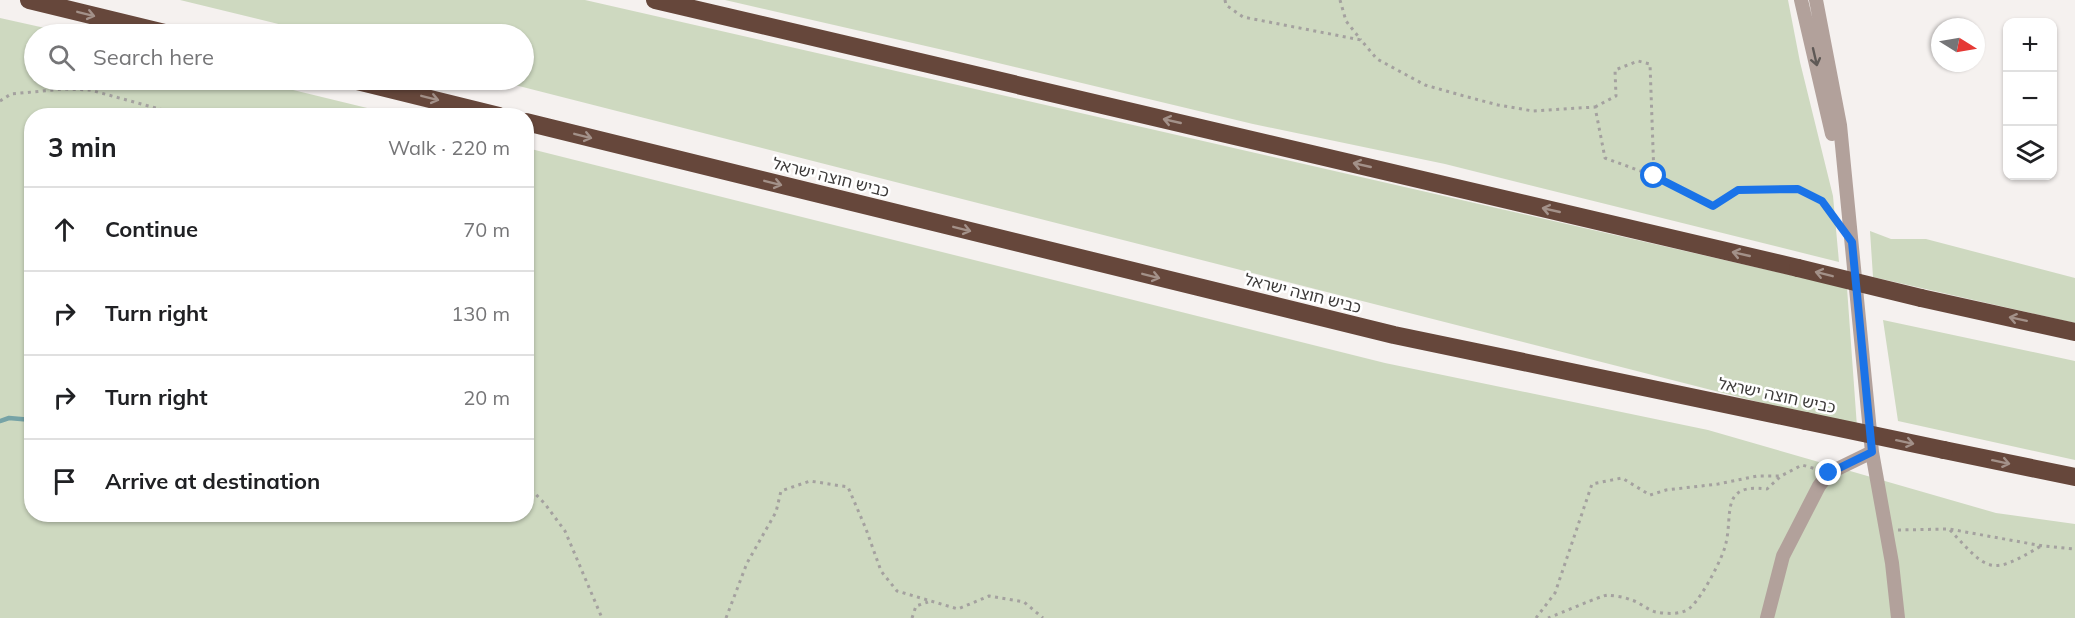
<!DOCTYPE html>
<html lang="en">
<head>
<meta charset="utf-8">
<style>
	:root { --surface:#fff; --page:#f6f6f6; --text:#202124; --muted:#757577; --line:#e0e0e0 }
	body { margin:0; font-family:Mulish,"Noto Sans Hebrew",sans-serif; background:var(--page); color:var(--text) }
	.controls { position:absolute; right:18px; top:18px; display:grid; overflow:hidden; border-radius:12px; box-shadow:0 2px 4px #0004 }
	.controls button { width:54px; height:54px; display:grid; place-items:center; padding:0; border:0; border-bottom:2px solid var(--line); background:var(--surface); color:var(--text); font:30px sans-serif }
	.compass { position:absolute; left:1931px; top:18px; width:54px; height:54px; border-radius:50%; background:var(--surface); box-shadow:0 2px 4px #0004; rotate:101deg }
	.stop { position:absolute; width:18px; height:18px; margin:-14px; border:4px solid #1a73e8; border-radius:50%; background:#fff }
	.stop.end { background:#1a73e8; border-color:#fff; box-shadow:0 2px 6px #0008 }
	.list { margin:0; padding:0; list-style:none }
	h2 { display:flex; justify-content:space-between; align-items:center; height:78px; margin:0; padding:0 24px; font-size:26px }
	h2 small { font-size:20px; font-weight:400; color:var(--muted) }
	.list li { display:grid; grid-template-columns:39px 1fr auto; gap:18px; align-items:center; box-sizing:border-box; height:84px; padding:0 24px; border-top:2px solid var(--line) }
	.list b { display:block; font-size:22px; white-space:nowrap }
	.list em { font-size:20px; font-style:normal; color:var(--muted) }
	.icon { flex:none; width:33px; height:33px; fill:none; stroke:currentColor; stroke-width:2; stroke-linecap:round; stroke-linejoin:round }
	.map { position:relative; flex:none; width:2075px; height:618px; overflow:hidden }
	.search { position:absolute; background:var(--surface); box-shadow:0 2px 4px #0004; left:24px; top:24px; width:510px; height:66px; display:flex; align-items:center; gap:15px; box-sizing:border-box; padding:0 21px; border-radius:33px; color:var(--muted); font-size:22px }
	.panel { position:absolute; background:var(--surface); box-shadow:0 2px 4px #0004; left:24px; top:108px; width:510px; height:414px; border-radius:24px }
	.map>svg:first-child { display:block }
</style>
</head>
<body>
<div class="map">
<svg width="2075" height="618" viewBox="0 0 2075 618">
	<rect width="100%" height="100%" fill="#f5f1ef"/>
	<!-- green -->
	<path fill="#ced9c0" d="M180,0H585L1847,288L1857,427L495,80H524V34H319Z
		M725,0H1788L1800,62L1833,196L1839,262L1445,164L1253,124L952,52Z
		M0,18L72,34H34V80H252L396,115L32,116V514H526L527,148L1385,363L1708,430L1996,513L2075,524V618H0Z
		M1870,231L1891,239H1926L2075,278V323L1873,277Z
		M1883,320L2075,361V460L1898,421Z"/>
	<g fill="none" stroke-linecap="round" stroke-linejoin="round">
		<!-- stream -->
		<path stroke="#76a3a6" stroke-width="4.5" d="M0,421L9,418L32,420"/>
		<!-- path -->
		<path stroke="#a4a19f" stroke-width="3" stroke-dasharray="3 4.5" stroke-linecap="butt" d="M1225,0L1226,5L1243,17L1361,40L1377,59L1425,85L1464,96L1498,105L1533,111L1595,107L1605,158L1654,176L1713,206L1738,190L1798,189L1822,202L1834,218
			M1340,0L1346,21L1361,40
			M0,101L11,94L64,89L90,90L167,111L200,116
			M1595,107L1616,96L1615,70L1638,61L1650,64L1654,176
			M526,484L545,504L565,531L602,618
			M1898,530L1949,529L2043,546L2075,549
			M1950,530C1989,572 1990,576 2041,546
			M726,618L747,563L776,512L781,491L810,481L848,487L866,529L881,571L897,591L958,609L989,596L1024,602L1043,618
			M912,618L916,606L928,602
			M1536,618L1555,593L1592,484L1622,478L1650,495L1666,490L1718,484L1757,476H1781
			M1548,618C1559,614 1602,595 1608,595C1615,596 1625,597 1631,600C1640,602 1647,610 1656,612C1667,614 1683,615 1691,607C1702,597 1723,558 1726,543C1733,513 1720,483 1767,489L1781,476L1802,465L1816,469"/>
		<!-- street -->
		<path stroke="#b2a19b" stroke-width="14" d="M1801,0L1832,134
			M1816,0L1840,125L1872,452L1892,563L1898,618
			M1767,618L1783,556L1819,486L1829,473L1872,452"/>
		<!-- highway -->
		<path stroke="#66473b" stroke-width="18" d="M29,0L169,34
			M655,0L1798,268
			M353,80L499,116
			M526,122L1394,335L1806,421
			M1921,298L2075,332
			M1944,450L2075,477"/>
		<!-- highway-bridge -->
		<path stroke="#66473b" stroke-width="18" d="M1798,268L1921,298
			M1806,421L1944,450"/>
	</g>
	<!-- one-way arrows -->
	<defs><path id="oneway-shaft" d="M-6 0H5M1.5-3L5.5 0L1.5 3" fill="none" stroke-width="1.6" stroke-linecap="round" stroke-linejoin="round" transform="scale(1.5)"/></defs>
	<g stroke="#a39189">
		<use href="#oneway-shaft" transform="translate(86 14) rotate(14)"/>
		<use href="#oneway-shaft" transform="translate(430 98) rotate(14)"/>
		<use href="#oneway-shaft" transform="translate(1172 121) rotate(-167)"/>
		<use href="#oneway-shaft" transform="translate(583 136) rotate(14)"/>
		<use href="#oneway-shaft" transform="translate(1362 165) rotate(-167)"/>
		<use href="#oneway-shaft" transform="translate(773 183) rotate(14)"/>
		<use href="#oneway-shaft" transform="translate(1551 210) rotate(-167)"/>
		<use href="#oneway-shaft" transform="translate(962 229) rotate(14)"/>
		<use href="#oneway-shaft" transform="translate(1741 254) rotate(-167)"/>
		<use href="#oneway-shaft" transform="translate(1824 274) rotate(-166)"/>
		<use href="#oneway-shaft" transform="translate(1151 276) rotate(14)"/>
		<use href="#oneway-shaft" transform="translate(2018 319) rotate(-168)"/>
		<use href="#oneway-shaft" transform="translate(1905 442) rotate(12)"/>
		<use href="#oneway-shaft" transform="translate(2001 462) rotate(12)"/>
	</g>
	<use stroke="#5f5956" href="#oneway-shaft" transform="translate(1815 57) rotate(77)"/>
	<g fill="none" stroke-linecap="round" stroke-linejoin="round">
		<!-- route -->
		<path stroke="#1a73e8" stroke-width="8" d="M1654,176L1713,206L1738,190L1798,189L1822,201L1852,242L1872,452L1829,473"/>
	</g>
	<g text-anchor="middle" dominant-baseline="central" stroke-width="5" stroke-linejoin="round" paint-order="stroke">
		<!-- street labels -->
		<g font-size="16" fill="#3c3a39" stroke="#fff">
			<text transform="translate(831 177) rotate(14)">כביש חוצה ישראל</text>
			<text transform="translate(1303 293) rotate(14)">כביש חוצה ישראל</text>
			<text transform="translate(1777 395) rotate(12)">כביש חוצה ישראל</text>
		</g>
	</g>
</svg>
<div class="controls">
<button>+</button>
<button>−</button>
<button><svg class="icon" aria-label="layers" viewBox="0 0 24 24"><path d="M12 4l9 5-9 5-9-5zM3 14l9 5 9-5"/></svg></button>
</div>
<svg class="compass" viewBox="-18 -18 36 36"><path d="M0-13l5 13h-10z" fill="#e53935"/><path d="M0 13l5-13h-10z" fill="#757577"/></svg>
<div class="stop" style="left:1654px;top:176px"></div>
<div class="stop end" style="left:1829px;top:473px"></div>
<div class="search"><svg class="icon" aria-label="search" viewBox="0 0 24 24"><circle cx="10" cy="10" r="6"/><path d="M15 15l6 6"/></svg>Search here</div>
<section class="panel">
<h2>3 min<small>Walk · 220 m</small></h2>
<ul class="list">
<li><svg class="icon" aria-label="ahead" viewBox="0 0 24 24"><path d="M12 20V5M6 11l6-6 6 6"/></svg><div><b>Continue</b></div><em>70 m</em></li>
<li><svg class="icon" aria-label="right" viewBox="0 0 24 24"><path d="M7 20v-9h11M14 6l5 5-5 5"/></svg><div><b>Turn right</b></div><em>130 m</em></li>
<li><svg class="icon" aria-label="right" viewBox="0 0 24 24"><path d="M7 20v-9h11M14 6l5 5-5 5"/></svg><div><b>Turn right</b></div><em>20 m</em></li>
<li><svg class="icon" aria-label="arrive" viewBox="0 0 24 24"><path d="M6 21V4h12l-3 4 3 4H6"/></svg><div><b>Arrive at destination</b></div></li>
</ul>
</section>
</div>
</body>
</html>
